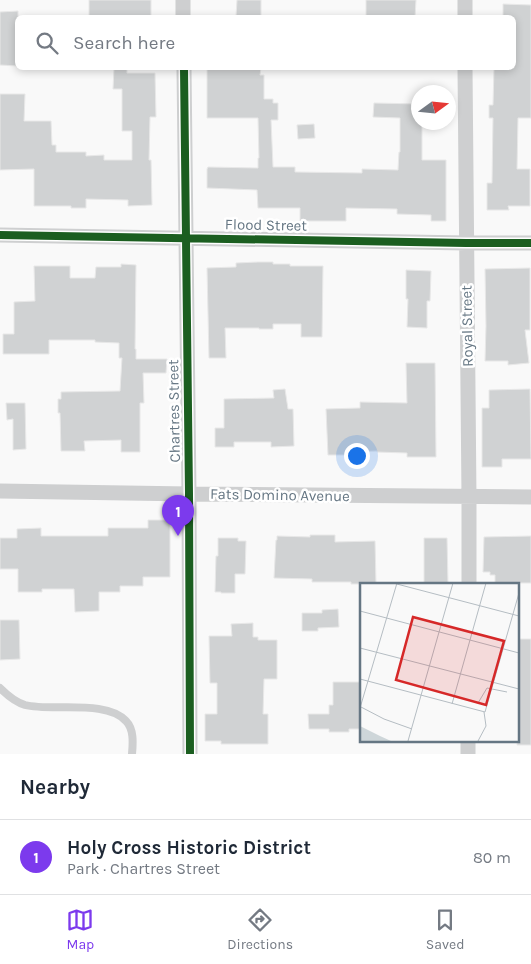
<!DOCTYPE html>
<html lang="en">
<head>
<meta charset="utf-8">
<style>
	:root { --surface:#fff; --page:#f6f6f7; --text:#1f2937; --muted:#747a83; --line:#e0e1e3; --accent:#7c3aed }
	body { margin:0; font-family:Karla,sans-serif; background:var(--page); color:var(--text) }
	.compass { position:absolute; left:411px; top:85px; width:45px; height:45px; border-radius:50%; background:var(--surface); box-shadow:0 2px 8px #0003; rotate:75deg }
	.you { position:absolute; left:356px; top:455px; width:18px; height:18px; margin:-12px; border:4px solid #fff; border-radius:50%; background:#1a73e8; box-shadow:0 0 0 8px #1a73e833 }
	.badge { display:grid; place-items:center; width:32px; height:32px; border-radius:50%; background:var(--accent); color:#fff; font-size:16px; font-weight:700 }
	.pin { position:absolute; translate:-50% -41px; filter:drop-shadow(0 1px 2px #0008) }
	.pin::after { content:''; position:absolute; top:26px; width:18px; height:15px; background:inherit; clip-path:polygon(0 0,100% 0,50% 100%) }
	.list { margin:0; padding:0; list-style:none }
	h2 { display:flex; justify-content:space-between; align-items:center; height:65px; margin:0; padding:0 20px; font-size:21px }
	h2 small { font-size:16px; font-weight:400; color:var(--muted) }
	.list li { display:grid; grid-template-columns:32px 1fr auto; gap:15px; align-items:center; box-sizing:border-box; height:75px; padding:0 20px; border-top:1px solid var(--line) }
	.list b { display:block; font-size:19px; white-space:nowrap }
	.list p { margin:0; font-size:16px; white-space:nowrap; color:var(--muted) }
	.list em { font-size:16px; font-style:normal; color:var(--muted) }
	.icon { flex:none; width:28px; height:28px; fill:none; stroke:currentColor; stroke-width:2; stroke-linecap:round; stroke-linejoin:round }
	.map { position:relative; flex:none; width:531px; height:754px; overflow:hidden }
	.search { position:absolute; background:var(--surface); box-shadow:0 2px 8px #0003; left:15px; right:15px; top:15px; height:55px; display:flex; align-items:center; gap:12px; box-sizing:border-box; padding:0 18px; border-radius:8px; color:var(--muted); font-size:19px }
	.sheet { height:140px; background:var(--surface) }
	nav { display:flex; justify-content:space-around; align-items:center; box-sizing:border-box; height:70px; border-top:1px solid var(--line); background:var(--surface); font-size:14px; color:var(--muted) }
	nav a { display:grid; justify-items:center; gap:2px }
	nav .on { color:var(--accent) }
	.map>svg:first-child { display:block }
</style>
</head>
<body>
<div class="map">
<svg width="531" height="754" viewBox="0 0 531 754">
	<rect width="100%" height="100%" fill="#f9f9f9"/>
	<!-- building -->
	<path fill="#d0d2d3" stroke="#e8e8e8" d="M89,0H151V18H89Z
		M237,0H261V16H236Z
		M366,0H416L415,18H366Z
		M503,4L531,5V118H518L517,169H530V206H508L509,210H487V183H492L493,118H489V105H493L494,68H514V18H503Z
		M18,11V66L0,65V12Z
		M114,68H127V73H155L156,117H150L149,160H151L152,205L128,206V200L86,199V208H71V206H34V169L0,170V94H25L24,121H51L52,145H56V152H86V156L104,155V160H132V131H122V89H113Z
		M207,68H261L260,75H264V99H273V103H278V120H271L273,167H295V172L362,173V169L398,170L399,152H400V118L373,117L374,103L418,104V122H422V160H446V221H431V215L397,214V209L346,208V221H300V208H258L257,190L207,188V169L208,167L258,168V158H259L258,118H207Z
		M314,124L315,138L298,139L297,125Z
		M258,262H273V264H290V266H323L322,337H301V324H273V329H259V328H225L226,358H209L207,268L236,267V263Z
		M121,264L136,265L135,349H136V359H167L166,373H143L144,403H140V452H121V440L84,441L85,451H61L60,413H58V399H61V392L120,391L122,358H119V343L95,342V340H49V354H3V334H14V302L35,301L34,266H70V278H95L96,267H121Z
		M530,268V330H525L529,363L508,365V361H485L486,326L485,269Z
		M406,270L431,271L430,301H427V328L407,327L408,299H406Z
		M406,363H435L436,457H407V453L377,452V451L347,452V455H328L326,409L360,408V402L407,403Z
		M285,389L288,409H293L294,446L271,447V442H234V447H215V428H224V399L274,398L273,390Z
		M530,389L531,459H502V467H482V408H489V390Z
		M6,403H25L26,449L13,450V419L7,420Z
		M148,520H170V577H143V586H120V592H99V611L75,612L74,589H42V592H18V569H0V538H17V529L41,528V536H108V528H148Z
		M310,535H335V542L375,541L376,584H351V582H312V579L274,578L276,540H277V536L310,537Z
		M531,536V583H495V575H490V572H483L484,537Z
		M218,538H238V541H246L245,574H235V593H221V592H215L216,556H218Z
		M424,538H447L448,584H424Z
		M338,609L339,627L318,628V631H302V613H322V610Z
		M0,620H19L20,659L0,660Z
		M253,623V637H258V640H277V679H264L263,714H268V744H221V741H205V714H217V683H210L209,636H232L231,624Z
		M517,639H531V745H517Z
		M333,682H361V729H349V732H329V729H309L308,714H329V705H333Z"/>
	<g fill="none" stroke-linecap="round" stroke-linejoin="round">
		<!-- lane -->
		<path stroke="#cecfd0" stroke-width="8" d="M0,688C7,695 15,702 25,705C52,712 106,699 126,721C134,729 133,743 132,754"/>
		<!-- street -->
		<path stroke="#cecfd0" stroke-width="15" d="M183,0V18
			M465,0V18
			M184,68L189,494L190,754
			M465,68L469,497V584
			M0,235L466,243H531
			M0,491L189,494L531,497
			M468,754V740"/>
		<!-- cycleway casing -->
		<g stroke="#fff" stroke-width="11">
			<path id="cycleway" d="M184,68L189,494L190,754
				M0,235L466,243H531"/>
		</g>
		<!-- cycleway -->
		<use href="#cycleway" stroke="#1b5e20" stroke-width="8"/>
	</g>
	<g text-anchor="middle" dominant-baseline="central" stroke-width="5" stroke-linejoin="round" paint-order="stroke">
		<!-- street labels -->
		<g font-size="15" fill="#657683" stroke="#fff">
			<text transform="translate(266 225) rotate(1)">Flood Street</text>
			<text transform="translate(467 326) rotate(-91)">Royal Street</text>
			<text transform="translate(174 411) rotate(-91)">Chartres Street</text>
			<text transform="translate(280 495) rotate(1)">Fats Domino Avenue</text>
		</g>
	</g>
	<!-- overview -->
	<g transform="translate(360 583)">
		<rect width="159" height="159" fill="#f9f9f9"/>
		<path d="M0,143L20,153L31,158H0Z" fill="#ced6d9"/>
		<path fill="none" stroke="#b5bdc3" stroke-width="1" d="M33,0L159,33M0,28L159,70M0,65L159,106M0,96L125,129L159,10M118,120L127,105L147,109M92,121L126,0M1,124L24,136L52,146M0,125L37,0M48,158L93,0M118,158L126,143L124,129"/>
		<path fill="#d62828" fill-opacity="0.15" stroke="#d62828" stroke-width="2.5" d="M53,34L144,58L126,122L36,97Z"/>
		<rect width="159" height="159" fill="none" stroke="#657683" stroke-width="2.5"/>
	</g>
</svg>
<svg class="compass" viewBox="-18 -18 36 36"><path d="M0-13l5 13h-10z" fill="#e53935"/><path d="M0 13l5-13h-10z" fill="#747a83"/></svg>
<div class="you"></div>
<div class="pin badge" style="left:178px;top:536px">1</div>
<div class="search"><svg class="icon" aria-label="search" viewBox="0 0 24 24"><circle cx="10" cy="10" r="6"/><path d="M15 15l6 6"/></svg>Search here</div>
</div>
<section class="sheet">
<h2>Nearby<small></small></h2>
<ul class="list">
<li><span class="badge">1</span><div><b>Holy Cross Historic District</b><p>Park · Chartres Street</p></div><em>80 m</em></li>
</ul>
</section>
<nav>
<a class="on"><svg class="icon" aria-label="map" viewBox="0 0 24 24"><path d="M3 6l6-2 6 2 6-2v14l-6 2-6-2-6 2zM9 4v14M15 6v14"/></svg>Map</a>
<a><svg class="icon" aria-label="directions" viewBox="0 0 24 24"><path d="M12 3l9 9-9 9-9-9zM9 14v-3h6M13 9l2 2-2 2"/></svg>Directions</a>
<a><svg class="icon" aria-label="saved" viewBox="0 0 24 24"><path d="M7 4h10v16l-5-4-5 4z"/></svg>Saved</a>
</nav>
</body>
</html>
